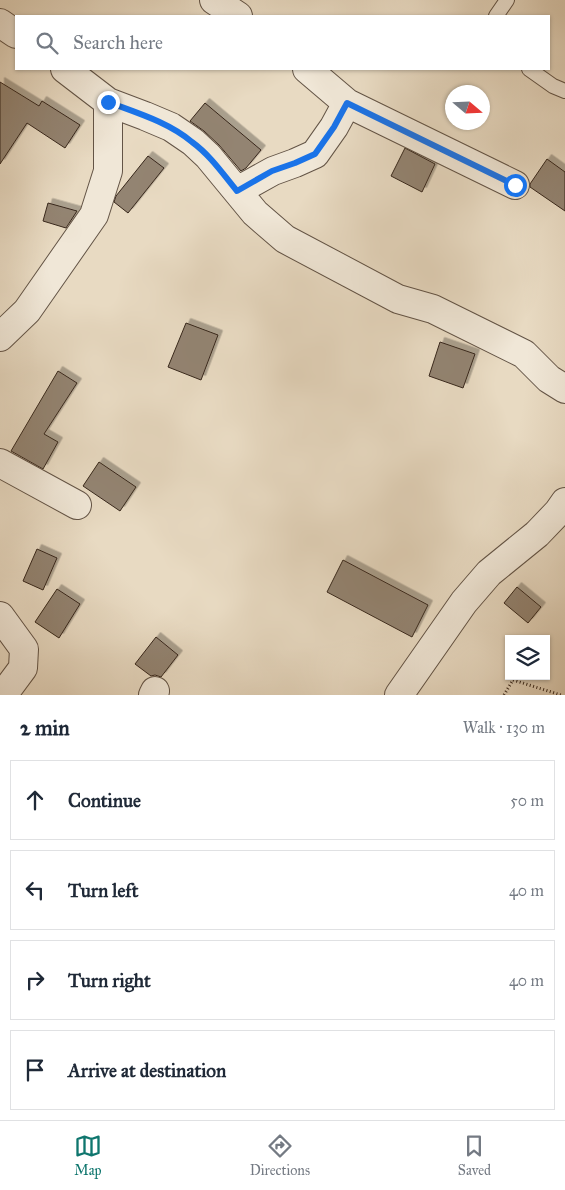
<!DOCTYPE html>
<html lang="en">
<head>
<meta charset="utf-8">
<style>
	:root { --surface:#fff; --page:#f6f6f7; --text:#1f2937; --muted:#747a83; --line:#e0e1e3; --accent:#0f766e }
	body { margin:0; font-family:"IM FELL Great Primer",serif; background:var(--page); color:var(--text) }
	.controls { position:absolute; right:15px; bottom:15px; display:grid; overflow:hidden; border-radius:0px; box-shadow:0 1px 4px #0004 }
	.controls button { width:45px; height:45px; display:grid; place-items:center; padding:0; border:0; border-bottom:1px solid var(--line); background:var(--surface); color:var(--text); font:25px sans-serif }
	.compass { position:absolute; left:445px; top:85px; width:45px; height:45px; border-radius:50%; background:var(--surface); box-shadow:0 1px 4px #0004; rotate:109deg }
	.stop { position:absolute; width:15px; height:15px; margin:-11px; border:4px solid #1a73e8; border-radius:50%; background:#fff }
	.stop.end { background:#1a73e8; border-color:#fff; box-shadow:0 1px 5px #0008 }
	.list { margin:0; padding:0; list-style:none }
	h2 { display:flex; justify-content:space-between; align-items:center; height:65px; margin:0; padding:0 20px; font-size:21px }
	h2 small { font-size:16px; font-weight:400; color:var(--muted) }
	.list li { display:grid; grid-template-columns:32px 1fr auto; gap:15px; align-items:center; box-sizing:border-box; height:80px; margin:0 10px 10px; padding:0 10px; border:1px solid var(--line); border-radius:0px }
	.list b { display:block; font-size:19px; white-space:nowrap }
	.list em { font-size:16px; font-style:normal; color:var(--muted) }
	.icon { flex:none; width:28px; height:28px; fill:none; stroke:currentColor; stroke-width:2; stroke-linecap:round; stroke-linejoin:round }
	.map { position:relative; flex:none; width:565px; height:695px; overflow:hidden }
	.search { position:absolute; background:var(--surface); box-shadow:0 1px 4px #0004; left:15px; right:15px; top:15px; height:55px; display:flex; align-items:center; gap:12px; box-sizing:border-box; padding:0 18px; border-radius:0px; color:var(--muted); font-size:19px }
	.sheet { height:425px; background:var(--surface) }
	nav { display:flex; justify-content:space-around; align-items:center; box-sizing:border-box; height:70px; border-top:1px solid var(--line); background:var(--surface); font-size:14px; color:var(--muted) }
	nav a { display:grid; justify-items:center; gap:2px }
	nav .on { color:var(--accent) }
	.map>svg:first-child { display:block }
</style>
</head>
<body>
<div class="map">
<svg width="565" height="695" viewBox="0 0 565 695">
	<defs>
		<filter id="shadow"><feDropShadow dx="4.5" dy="-4.5" stdDeviation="0" flood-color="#0004"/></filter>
	</defs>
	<rect width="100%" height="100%" fill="#e8dac2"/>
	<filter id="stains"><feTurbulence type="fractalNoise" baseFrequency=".004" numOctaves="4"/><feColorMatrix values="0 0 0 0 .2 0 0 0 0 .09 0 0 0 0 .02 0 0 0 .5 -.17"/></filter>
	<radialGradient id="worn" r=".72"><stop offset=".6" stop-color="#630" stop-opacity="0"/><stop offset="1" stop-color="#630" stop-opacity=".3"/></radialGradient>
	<!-- building -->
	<path fill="#938472" stroke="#37271c" filter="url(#shadow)" d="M0,82L39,106L42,101L80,125L65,148L27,123L0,164Z
		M205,103L261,150L246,168L241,171L219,145L204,131L190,121Z
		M405,148L435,164L422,192L391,176Z
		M148,156L164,168L128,213L114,202L116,196Z
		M547,159L565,172V211L530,187V184Z
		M48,203L77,211L66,228L43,221Z
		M186,323L218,335L201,380L168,367Z
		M440,342L475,354L463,388L429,376Z
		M58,371L77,383L44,434L58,442L43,469L11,451Z
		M99,462L136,487L120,511L83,486Z
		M37,549L57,558L43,590L23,581Z
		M343,560L428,605L412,637L327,592Z
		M517,587L541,607L528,623L504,603Z
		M57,589L80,604L59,638L35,622Z
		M156,637L178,655L161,677L155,675L151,676L135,664Z"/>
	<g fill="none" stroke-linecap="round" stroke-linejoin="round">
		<!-- service casing -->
		<g stroke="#635446" stroke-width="16">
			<path id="service" d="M496,16L507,0
				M529,69L553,86L565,91"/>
		</g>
		<!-- minor casing -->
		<g stroke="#635446" stroke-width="30">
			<path id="minor" d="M214,0L238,16
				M0,23L16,34
				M65,69L108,102L145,116L171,127L193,142L208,156L255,213L285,239L398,299L433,309L524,354L549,379L565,389
				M307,69L347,103
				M237,191L273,171L295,163L315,154L334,127L347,103L515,185
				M0,337L27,311L94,215L108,171V102
				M0,463L77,505
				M0,616L24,649L23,668L3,695
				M153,695L155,691
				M399,695L464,602L489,573L537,534L558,512L565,502"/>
		</g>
		<!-- path -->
		<path stroke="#37271c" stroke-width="3" stroke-dasharray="1 2.5" stroke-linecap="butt" d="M504,695L513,680L561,695"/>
		<!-- service -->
		<use href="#service" stroke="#f0e7d7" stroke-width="14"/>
		<!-- minor -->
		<use href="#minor" stroke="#f0e7d7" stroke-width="28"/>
	</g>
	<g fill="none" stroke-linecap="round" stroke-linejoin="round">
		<!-- route -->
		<path stroke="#1a73e8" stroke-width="6" d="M108,102C137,113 168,122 192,142C210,155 223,174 237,191L272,171L295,163L315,154L334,127L347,103L515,185"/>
	</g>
	<rect width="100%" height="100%" filter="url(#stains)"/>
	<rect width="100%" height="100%" fill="url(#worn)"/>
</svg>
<div class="controls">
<button><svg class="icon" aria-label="layers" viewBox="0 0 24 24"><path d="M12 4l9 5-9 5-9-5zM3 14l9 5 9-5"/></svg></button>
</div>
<svg class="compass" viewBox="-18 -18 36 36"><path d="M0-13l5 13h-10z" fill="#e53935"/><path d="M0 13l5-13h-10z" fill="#747a83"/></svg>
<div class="stop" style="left:515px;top:185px"></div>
<div class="stop end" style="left:108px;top:102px"></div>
<div class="search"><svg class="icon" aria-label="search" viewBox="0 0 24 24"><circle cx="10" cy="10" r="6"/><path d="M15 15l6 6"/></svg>Search here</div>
</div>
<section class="sheet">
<h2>2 min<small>Walk · 130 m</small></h2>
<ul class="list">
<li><svg class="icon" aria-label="ahead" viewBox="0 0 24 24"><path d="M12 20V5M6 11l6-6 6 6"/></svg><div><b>Continue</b></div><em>50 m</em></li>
<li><svg class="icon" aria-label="left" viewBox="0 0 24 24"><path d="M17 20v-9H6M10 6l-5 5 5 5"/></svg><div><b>Turn left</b></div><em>40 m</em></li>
<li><svg class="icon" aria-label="right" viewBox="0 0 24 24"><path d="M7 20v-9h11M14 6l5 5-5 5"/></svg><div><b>Turn right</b></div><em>40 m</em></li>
<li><svg class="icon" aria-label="arrive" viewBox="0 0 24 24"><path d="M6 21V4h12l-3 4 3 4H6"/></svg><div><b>Arrive at destination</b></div></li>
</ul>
</section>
<nav>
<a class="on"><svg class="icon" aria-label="map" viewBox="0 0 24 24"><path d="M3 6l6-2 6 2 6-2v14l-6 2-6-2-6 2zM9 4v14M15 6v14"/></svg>Map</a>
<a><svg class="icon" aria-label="directions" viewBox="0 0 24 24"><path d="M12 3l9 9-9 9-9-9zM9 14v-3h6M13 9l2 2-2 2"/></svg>Directions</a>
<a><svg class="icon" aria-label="saved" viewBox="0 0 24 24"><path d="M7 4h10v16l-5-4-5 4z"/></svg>Saved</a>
</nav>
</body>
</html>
